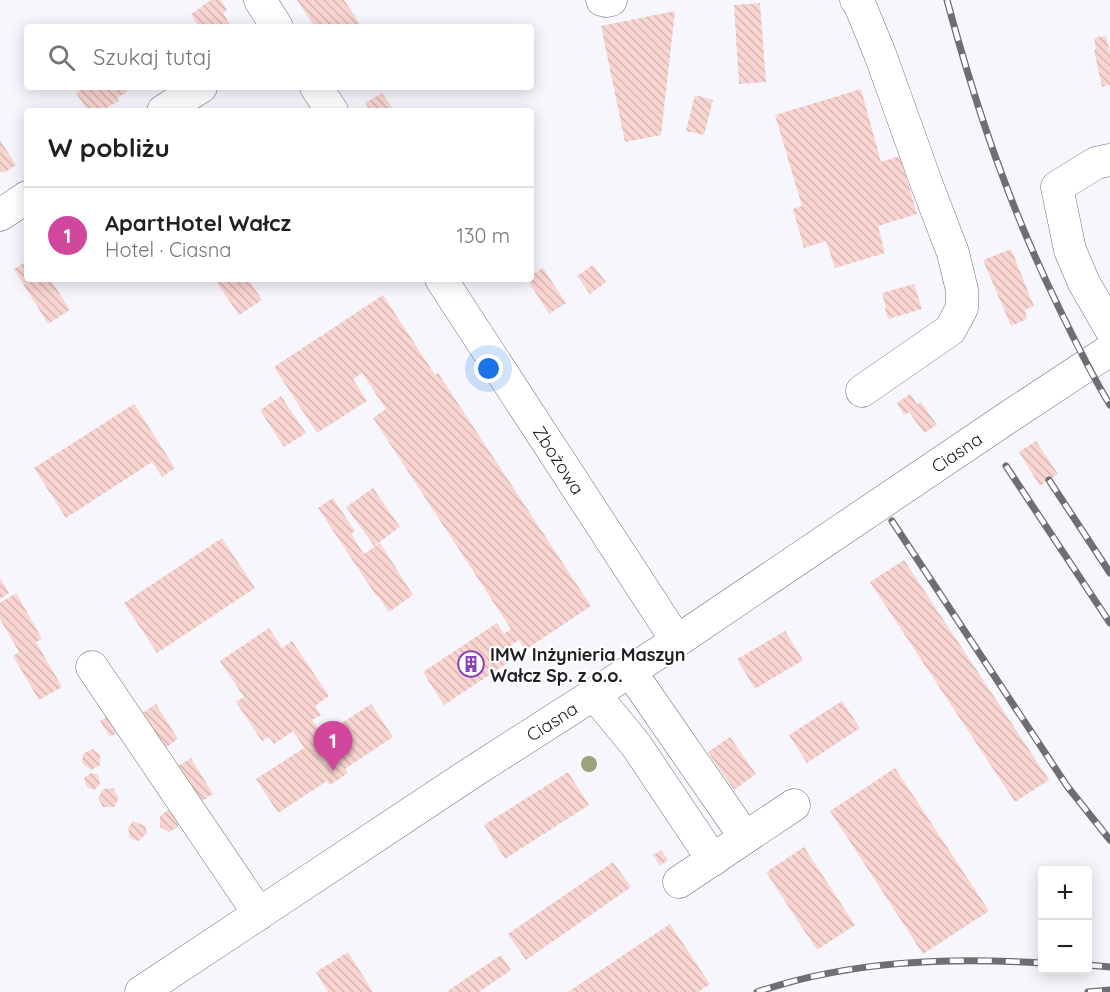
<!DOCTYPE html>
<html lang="pl">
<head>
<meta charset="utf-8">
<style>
	:root { --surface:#fff; --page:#f6f6f6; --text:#202124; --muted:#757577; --line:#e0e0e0; --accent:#d93025 }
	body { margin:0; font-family:Quicksand,sans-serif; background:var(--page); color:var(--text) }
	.controls { position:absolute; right:18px; bottom:18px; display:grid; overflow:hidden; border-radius:6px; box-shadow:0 3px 15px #0003 }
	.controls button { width:54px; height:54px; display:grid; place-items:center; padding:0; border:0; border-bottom:2px solid var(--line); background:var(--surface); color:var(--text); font:30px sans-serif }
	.you { position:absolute; left:489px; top:369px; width:21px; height:21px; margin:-15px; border:4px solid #fff; border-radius:50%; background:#1a73e8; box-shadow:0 0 0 9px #1a73e833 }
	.badge { display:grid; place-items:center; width:39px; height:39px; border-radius:50%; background:var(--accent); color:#fff; font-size:20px; font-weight:700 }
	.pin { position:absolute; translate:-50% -50px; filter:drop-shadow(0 2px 3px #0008) }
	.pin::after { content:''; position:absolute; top:32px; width:21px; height:18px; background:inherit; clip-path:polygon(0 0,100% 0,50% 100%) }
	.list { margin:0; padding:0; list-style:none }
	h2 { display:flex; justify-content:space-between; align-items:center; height:78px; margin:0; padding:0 24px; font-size:26px }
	h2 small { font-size:20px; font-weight:400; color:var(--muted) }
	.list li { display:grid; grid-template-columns:39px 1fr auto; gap:18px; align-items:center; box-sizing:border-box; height:96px; padding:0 24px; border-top:2px solid var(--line) }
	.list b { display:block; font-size:22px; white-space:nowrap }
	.list p { margin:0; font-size:20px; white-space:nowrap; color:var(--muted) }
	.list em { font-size:20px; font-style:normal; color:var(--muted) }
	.icon { flex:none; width:33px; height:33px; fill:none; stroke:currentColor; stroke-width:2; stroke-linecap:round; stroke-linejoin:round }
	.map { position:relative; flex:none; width:1110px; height:992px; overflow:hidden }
	.search { position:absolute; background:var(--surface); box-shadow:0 3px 15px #0003; left:24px; top:24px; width:510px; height:66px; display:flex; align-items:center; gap:15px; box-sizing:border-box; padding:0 21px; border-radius:6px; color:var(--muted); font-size:22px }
	.panel { position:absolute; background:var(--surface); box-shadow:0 3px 15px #0003; left:24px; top:108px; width:510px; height:174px; border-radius:6px }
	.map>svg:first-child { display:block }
</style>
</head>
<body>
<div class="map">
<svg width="1110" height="992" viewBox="0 0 1110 992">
	<defs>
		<pattern id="building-back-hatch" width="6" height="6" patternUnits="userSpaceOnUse" patternTransform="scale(1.5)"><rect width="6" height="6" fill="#f9d5d1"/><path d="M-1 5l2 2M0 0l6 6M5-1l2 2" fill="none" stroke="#d5b7b3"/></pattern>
	</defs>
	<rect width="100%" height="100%" fill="#f7f6fd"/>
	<!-- building -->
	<path fill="url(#building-back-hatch)" d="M211,0H221L227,10L223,13L230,25L227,27H199L191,14Z
		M297,0H344L362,27H315Z
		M760,3L766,82L739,84L734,5Z
		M675,11L661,135L625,142L601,26Z
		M1106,36L1110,53V85L1102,87L1094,50L1096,49L1094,38Z
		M86,87H124L127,92L117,98L119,101L104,109L103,107L97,111H88L76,93Z
		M861,89L881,162L900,156L917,214L878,226L885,253L835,268L826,241L804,248L793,209L802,206L775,115Z
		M382,93L393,109L390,111H370L365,103Z
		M695,95L713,100L704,135L686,131Z
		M0,140L16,165L4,173L2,171L0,172Z
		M1011,249L1034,306L1025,310L1027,319L1011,326L983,260Z
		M27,261V279H50L70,310L48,324L14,269Z
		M593,265L606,282L590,294L577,276Z
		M543,268L566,303L549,314L527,279H531V275Z
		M224,279H248L262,300L239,315L217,283Z
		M914,284L922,309L888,319L885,308H886L882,293Z
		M383,295L435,375L438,373L591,606L525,650L519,640L511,645L518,656L444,705L423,672L497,623L504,634L511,629L373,418L386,409L362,373L353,379L367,401L317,433L274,367Z
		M910,394L917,404L921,402L937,425L924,433L909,412L904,415L897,403Z
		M281,396L306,433L284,447L260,410Z
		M134,404L175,468L162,477L152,462L66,518L34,468Z
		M1036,441L1058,474L1040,486L1019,452Z
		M373,488L400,527L374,546L346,507Z
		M333,498L355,531L351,534L364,554L380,543L413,595L389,612L378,596L377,597L318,508Z
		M222,538L255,588L157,653L124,603Z
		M904,560L1049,780L1015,802L870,582Z
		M0,578L9,593L0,599Z
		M16,593L42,639L36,642L62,687L39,700L13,656L19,652L0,619V603Z
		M269,628L282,648L292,641L329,696L315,706L321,715L312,720L323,735L371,704L393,737L345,769L348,773L330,785L327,781L278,813L256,779L304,748L293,731L274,744L269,737L262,741L236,702L244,697L220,661Z
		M785,631L803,660L755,689L737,659Z
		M842,701L860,728L807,763L789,735Z
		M156,704L178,739L161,751L138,716Z
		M113,713L123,729L110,737L100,721Z
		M730,737L756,774L734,790L708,752Z
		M92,749L100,755V765L91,770L82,763L83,754Z
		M191,758L213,794L196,805L173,769Z
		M895,768L989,911L923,954L830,811Z
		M568,772L589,805L505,859L484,825Z
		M91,773L98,775L100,784L94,790L87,787L84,778Z
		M113,788L119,798L114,807H103L98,798L103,789Z
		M168,810L179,816L178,827L169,832L160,827V816Z
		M133,821L145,826L147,833L139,841L130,838L128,828Z
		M804,847L855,925L817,950L766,872Z
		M661,850L668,860L660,866L653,855Z
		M613,862L631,887L526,960L508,934Z
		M670,924L710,984L698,992H568Z
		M348,952L373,992H328L316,972Z
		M501,955L511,970L479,992H446Z"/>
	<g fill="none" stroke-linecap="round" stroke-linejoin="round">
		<!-- minor casing -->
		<g stroke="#716e7d" stroke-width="33">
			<g id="minor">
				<path d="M260,0L277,27"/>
				<path d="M602,0L606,1L611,0"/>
				<path d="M856,0L859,3L880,54L927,185L953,253L962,290V308L950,330L862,391"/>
				<path d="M316,87L332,111"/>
				<path d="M163,111L201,87"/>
				<path d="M1110,160L1096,163L1057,187L1070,250L1084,283L1110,328"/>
				<path d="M0,215L27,197"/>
				<path id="s1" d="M441,279L677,641"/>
				<path d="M92,667L259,914"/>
				<path d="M630,671L745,837"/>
				<path d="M594,694L636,745L713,860"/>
				<path d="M679,882L794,805"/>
				<path id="s2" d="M141,992L471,773L677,641L1007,418L1110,350"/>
			</g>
		</g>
		<!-- minor -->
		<use href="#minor" stroke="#fff" stroke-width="32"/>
		<!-- rail casing -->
		<g stroke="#6f6e75" stroke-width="7">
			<path id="rail" d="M947,0C976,108 1010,208 1059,308C1075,341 1091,374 1110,405
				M1006,466L1110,623
				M1049,480L1110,573
				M892,521L1067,786L1110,840
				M1088,965L1110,967
				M757,992C849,961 946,957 1042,963
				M1088,992L1110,990"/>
		</g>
		<!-- rail -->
		<use href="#rail" stroke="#fff" stroke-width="4.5" stroke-dasharray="14" stroke-linecap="butt"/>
	</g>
	<!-- trees -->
	<circle fill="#9da278" cx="589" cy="764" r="8"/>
	<!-- icons -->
	<defs>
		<g id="building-ring" transform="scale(1.35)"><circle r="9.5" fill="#fff" stroke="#8c42b4" stroke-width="1.5"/><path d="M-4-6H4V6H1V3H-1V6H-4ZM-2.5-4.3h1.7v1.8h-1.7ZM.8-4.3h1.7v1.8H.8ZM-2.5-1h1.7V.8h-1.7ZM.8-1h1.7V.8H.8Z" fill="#8c42b4"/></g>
	</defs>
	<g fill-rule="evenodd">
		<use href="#building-ring" x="471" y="664"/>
	</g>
	<g text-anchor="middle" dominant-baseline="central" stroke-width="4.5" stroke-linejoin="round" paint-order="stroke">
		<!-- street labels -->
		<g font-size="18" fill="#212026" stroke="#fff">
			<text stroke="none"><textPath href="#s2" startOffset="978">Ciasna</textPath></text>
			<text stroke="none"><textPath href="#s1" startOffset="216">Zbożowa</textPath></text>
			<text stroke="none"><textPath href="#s2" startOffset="492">Ciasna</textPath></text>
		</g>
		<!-- poi labels -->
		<g font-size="18" font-weight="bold" fill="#212026" stroke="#fff" text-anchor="start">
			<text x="490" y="654">IMW Inżynieria Maszyn<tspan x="490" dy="21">Wałcz Sp. z o.o.</tspan></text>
		</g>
	</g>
</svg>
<div class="controls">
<button>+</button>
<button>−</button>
</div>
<div class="you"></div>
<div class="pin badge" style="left:333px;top:771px;background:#d1479c">1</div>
<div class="search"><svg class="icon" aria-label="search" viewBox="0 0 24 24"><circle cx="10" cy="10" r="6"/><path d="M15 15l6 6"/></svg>Szukaj tutaj</div>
<section class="panel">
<h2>W pobliżu<small></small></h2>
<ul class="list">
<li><span class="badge" style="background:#d1479c">1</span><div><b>ApartHotel Wałcz</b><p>Hotel · Ciasna</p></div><em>130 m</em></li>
</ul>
</section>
</div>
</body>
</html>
